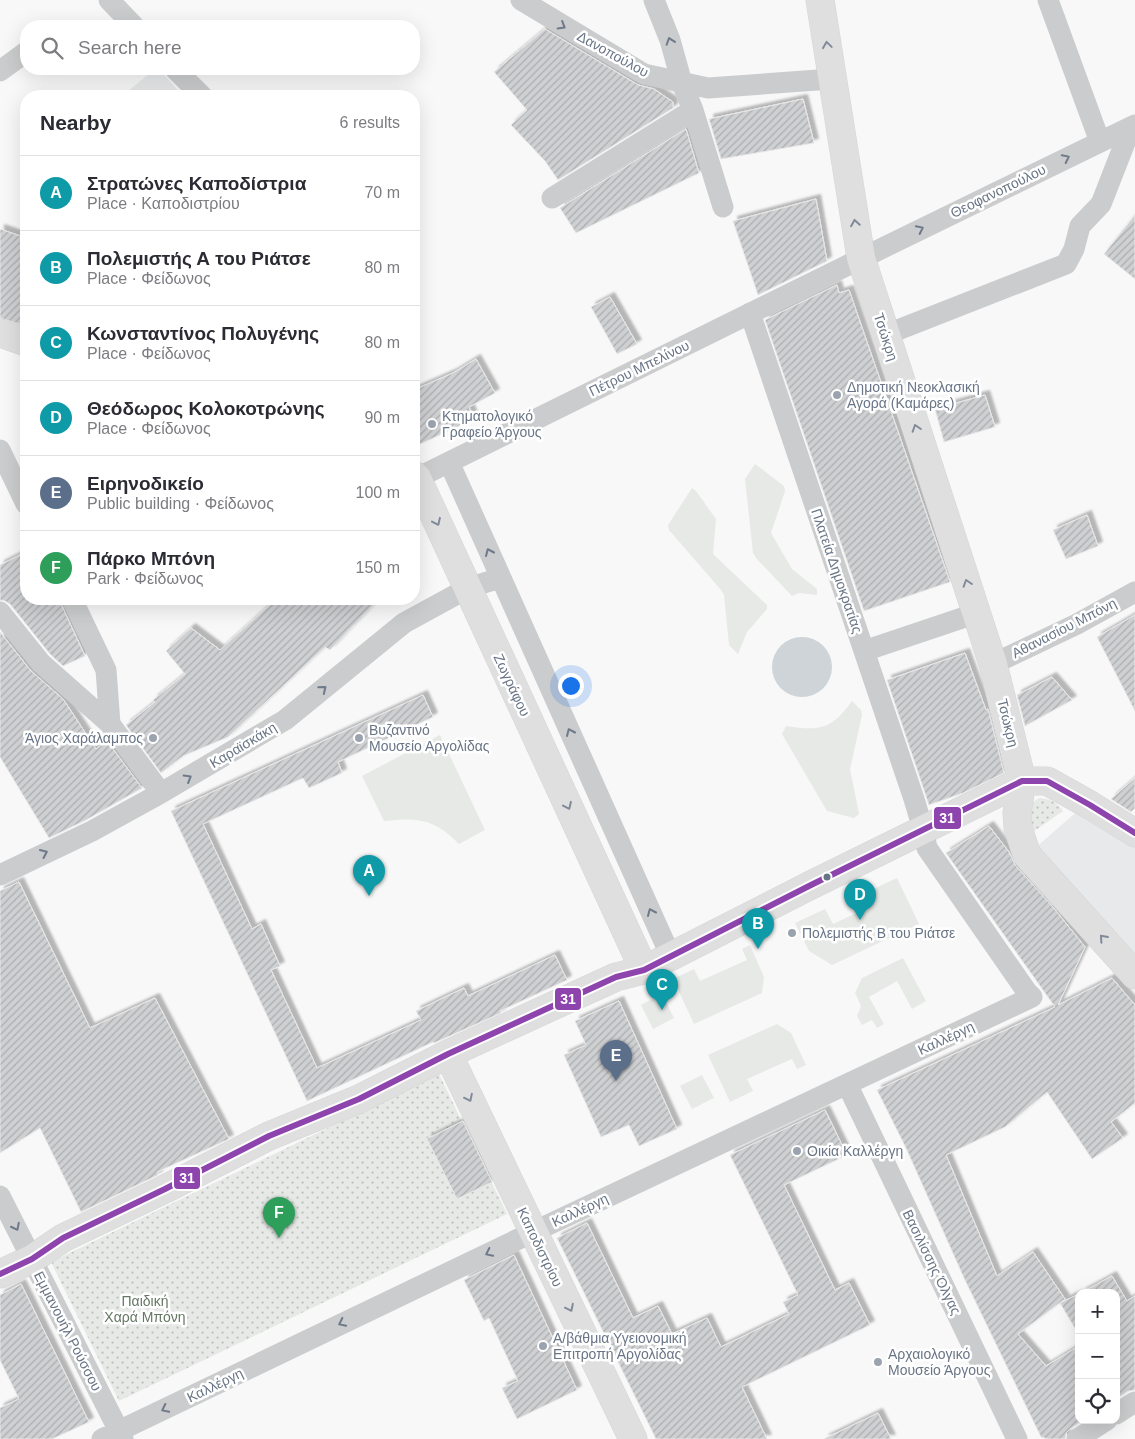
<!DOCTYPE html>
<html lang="en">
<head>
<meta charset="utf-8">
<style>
	:root { --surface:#fff; --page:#f2f2f3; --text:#2b2b33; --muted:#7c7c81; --line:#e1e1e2; --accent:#0f766e }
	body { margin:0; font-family:Arial,sans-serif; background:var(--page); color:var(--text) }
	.controls { position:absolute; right:15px; bottom:15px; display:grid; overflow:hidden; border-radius:10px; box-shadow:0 5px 20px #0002 }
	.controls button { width:45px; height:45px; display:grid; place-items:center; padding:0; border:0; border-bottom:1px solid var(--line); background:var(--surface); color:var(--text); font:25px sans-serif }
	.you { position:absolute; left:570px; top:685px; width:18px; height:18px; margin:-12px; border:4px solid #fff; border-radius:50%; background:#1a73e8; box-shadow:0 0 0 8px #1a73e833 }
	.badge { display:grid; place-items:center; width:32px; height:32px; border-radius:50%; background:var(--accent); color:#fff; font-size:16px; font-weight:700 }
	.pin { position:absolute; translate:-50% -41px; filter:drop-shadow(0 1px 2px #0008) }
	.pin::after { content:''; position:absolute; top:26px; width:18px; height:15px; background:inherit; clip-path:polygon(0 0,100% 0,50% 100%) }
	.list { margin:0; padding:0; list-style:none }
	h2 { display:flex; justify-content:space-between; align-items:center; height:65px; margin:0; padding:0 20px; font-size:21px }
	h2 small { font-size:16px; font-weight:400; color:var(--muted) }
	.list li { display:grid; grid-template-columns:32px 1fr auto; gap:15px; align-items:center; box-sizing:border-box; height:75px; padding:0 20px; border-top:1px solid var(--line) }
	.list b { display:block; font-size:19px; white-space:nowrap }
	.list p { margin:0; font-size:16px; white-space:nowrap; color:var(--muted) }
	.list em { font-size:16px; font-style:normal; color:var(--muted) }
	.icon { flex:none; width:28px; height:28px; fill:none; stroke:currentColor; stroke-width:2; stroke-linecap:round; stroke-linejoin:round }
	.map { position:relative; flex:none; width:1135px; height:1439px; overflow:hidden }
	.search { position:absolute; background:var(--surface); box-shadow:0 5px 20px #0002; left:20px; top:20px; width:400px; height:55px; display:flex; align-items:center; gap:12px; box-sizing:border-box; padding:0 18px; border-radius:20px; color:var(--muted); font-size:19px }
	.panel { position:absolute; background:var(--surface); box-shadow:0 5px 20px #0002; left:20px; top:90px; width:400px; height:515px; border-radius:20px }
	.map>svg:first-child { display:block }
</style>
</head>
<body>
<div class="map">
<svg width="1135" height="1439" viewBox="0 0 1135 1439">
	<defs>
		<pattern id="park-dots" width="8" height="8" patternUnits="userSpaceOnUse" patternTransform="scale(1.25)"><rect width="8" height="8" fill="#e6e9e5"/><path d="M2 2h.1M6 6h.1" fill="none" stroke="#bec1bf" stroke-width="1.8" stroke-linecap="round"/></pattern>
		<pattern id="building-hatch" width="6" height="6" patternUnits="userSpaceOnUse" patternTransform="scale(1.25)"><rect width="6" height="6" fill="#cfd0d2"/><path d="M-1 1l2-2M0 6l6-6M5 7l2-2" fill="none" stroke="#acadb0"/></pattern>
		<filter id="shadow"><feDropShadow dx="4.5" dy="-4.5" stdDeviation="1" flood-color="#0004"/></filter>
	</defs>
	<rect width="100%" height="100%" fill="#f8f8f8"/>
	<!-- built -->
	<path fill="#e8e9ea" d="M155,69H159L183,96H122Z
		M1081,808L1135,833V975L1027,855Z"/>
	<!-- green -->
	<path fill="#e6e9e5" d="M755,464L784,486L785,491L771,533L792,569L817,589V595L799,593L792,596L756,558L753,553L745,479Z
		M692,488L696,491L716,519L713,554L767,605V609L747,632L738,654L729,645L724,595L721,590L669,530L668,525Z
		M852,701L861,710L862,715L850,769L859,814L854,818L827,811L782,734L786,726C820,731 831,730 852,701Z
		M440,735L485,830L459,844C435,819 418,817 384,821L362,776Z
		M897,878L919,924L832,965L809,951L795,923L825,909L833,924L869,907L863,894Z
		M750,945L764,977L762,993L694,1024L673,979L694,969L700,981L747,960L742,949Z
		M903,958L926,1001L912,1009L897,981L869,997L884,1024L877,1028L872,1020L862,1025L857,1016L861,1006L855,993L862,978Z
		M662,994L674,1018L653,1029L641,1005Z
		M777,1024L791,1033L806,1065L797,1069L792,1059L747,1079L753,1091L730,1102L708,1055Z
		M702,1075L714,1098L692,1109L680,1086Z"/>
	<!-- park -->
	<path fill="url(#park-dots)" d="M1040,798C1051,799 1056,802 1063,811L1033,832C1027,822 1027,802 1040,798Z
		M439,1074L507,1214L119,1401L51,1262Z"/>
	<!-- water -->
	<path fill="#ced4d8" d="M772 667a30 30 0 1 1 60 0a30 30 0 1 1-60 0Z"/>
	<!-- building -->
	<path fill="url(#building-hatch)" stroke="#e8e8e8" filter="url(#shadow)" d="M545,29L638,85L654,89L673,102V108L558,180L545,161L511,125L527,110L494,72Z
		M803,99L814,143L721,159L709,119Z
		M686,129L699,173L576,233L560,208Z
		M816,199L827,261L758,295L733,221Z
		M1135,215V279L1104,254Z
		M0,229L26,238V326L0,318Z
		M837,285L839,293L849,290L950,582L864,611L765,320Z
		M610,297L637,344L617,354L591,307Z
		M476,359L495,393L469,407L474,419L414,447V390L453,373Z
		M985,395L995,427L944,442L935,409Z
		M1087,515L1098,546L1066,559L1053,530Z
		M26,552V599H60L61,604L85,656L63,666L50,654L10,604L5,601L0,600V565Z
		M276,599H379L330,650L325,647L228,737L183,756L161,773L126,725L155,702L153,700L185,674L166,651L191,628L220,650Z
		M1135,615V711L1097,637Z
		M0,632L31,671L63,699L96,749L107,741L142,788L86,820L49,838L0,757Z
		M965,653L986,710L988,709L1004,773L963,793L929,805L887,680Z
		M1052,677L1072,700L1025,726L1017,695Z
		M423,695L433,717L338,762L342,773L309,788L303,778L203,824L252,929L261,924L280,966L271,970L317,1068L421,1020L416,1011L464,988L468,996L555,955L567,980L500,1011L501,1013L434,1043L433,1042L307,1101L171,811Z
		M1135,778V808L1131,812L1111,799Z
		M989,826L1009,852L1015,865L1052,906L1085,947L1058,1005L1112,978L1135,1005V1103L1111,1122L1123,1138L1092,1159L1047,1092L1005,1127L946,1155L997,1276L1033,1252L1065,1299L1018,1334L1046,1366L1079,1346V1420H1083L1070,1429L1066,1433L1065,1439H1048L1041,1437L964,1278L906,1148L877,1090L1055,1007L946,853Z
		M19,882L90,1028L155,998L229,1139L157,1172L158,1175L81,1212L40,1128L0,1153V891Z
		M619,1001L677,1129L639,1146L629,1125L601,1137L564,1055L586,1045L575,1021Z
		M825,1110L847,1155L784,1185L835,1290L849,1283L870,1325L742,1387L767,1439H656L557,1238L587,1223L633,1318L658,1306L672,1334L707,1318L721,1347L789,1314L783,1302L798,1295L730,1155Z
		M463,1121L492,1182L457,1199L427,1139Z
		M514,1255L577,1390L517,1419L502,1388L518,1381L489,1318L484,1321L464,1280Z
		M1112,1276L1127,1301L1135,1296V1390L1128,1391L1116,1399V1293H1081Z
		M21,1284L89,1422L52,1439H0V1408L19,1399L0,1360V1295Z
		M1079,1294V1335L1060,1303Z
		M878,1413L891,1439H824Z"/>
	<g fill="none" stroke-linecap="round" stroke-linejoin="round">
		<!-- secondary casing -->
		<g stroke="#d5d6d7" stroke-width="29">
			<path id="secondary" d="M820,0L861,258L993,664L1022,781L1017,813L1018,828L1027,855L1135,975
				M0,333L26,342
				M414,475L417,478L644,970
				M448,1054L633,1439
				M0,1274L32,1259L63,1238L165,1189L269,1136L359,1099L448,1054L616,977L644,970L811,885L1022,781H1047L1090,805L1135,833"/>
		</g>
		<!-- street -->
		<path stroke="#cbcccd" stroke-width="21" d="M109,0L134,26
			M521,0L644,74L708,88L832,79
			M654,0L670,40L682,83L693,110L723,207
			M1048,0L1100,142
			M175,69L202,96
			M0,71L26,52
			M552,198L693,110
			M885,335L1066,264L1074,249L1080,226L1101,204L1131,127
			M0,450L26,504
			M449,462L671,957
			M417,478L852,263L1135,125
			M72,599L106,670L110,724L161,793
			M0,612L41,663L110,724
			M864,651L977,613
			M993,664L1077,624L1135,592
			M0,875L92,831L161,793L261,734L285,720L404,623L468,588L500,578
			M847,1084L1017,1439
			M0,1196L123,1439
			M1116,1414L1135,1402
			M102,1439L533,1232L1032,997L1027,992L927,848L923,829L914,799L750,313
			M1077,1439L1107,1420"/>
		<!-- secondary -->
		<use href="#secondary" stroke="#dfdfe0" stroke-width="28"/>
		<!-- bus-1 casing -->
		<g stroke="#fff" stroke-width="10">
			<path id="bus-1" d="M0,1274L32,1259L63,1238L165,1189L269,1136L359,1099L448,1054L616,977L644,970L811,885L1022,781H1047L1090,805L1135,833"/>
		</g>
		<!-- bus-1 -->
		<use href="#bus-1" stroke="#8e44ad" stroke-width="6"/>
	</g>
	<!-- one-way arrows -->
	<defs><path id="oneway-chevron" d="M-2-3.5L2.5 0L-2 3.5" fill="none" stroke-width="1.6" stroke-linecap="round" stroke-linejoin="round" transform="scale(1.25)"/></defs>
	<g stroke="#6e798a">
		<use href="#oneway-chevron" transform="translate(562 26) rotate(31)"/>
		<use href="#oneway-chevron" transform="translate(670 41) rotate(-109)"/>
		<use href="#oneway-chevron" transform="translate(1066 158) rotate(-26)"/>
		<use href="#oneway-chevron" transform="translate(920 229) rotate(-26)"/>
		<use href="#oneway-chevron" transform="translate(489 552) rotate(-114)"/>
		<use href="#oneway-chevron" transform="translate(323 689) rotate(-39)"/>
		<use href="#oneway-chevron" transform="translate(570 732) rotate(-114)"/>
		<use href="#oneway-chevron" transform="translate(188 778) rotate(-31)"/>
		<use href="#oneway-chevron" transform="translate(44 853) rotate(-24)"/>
		<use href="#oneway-chevron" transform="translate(651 912) rotate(-114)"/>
		<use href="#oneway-chevron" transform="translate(16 1227) rotate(63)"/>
		<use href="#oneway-chevron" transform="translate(489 1253) rotate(154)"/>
		<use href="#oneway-chevron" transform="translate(342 1323) rotate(154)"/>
		<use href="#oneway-chevron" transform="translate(165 1409) rotate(154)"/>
	</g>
	<g stroke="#818a98">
		<use href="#oneway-chevron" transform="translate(827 45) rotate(-98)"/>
		<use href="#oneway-chevron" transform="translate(855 223) rotate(-99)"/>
		<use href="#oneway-chevron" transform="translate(916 428) rotate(-108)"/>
		<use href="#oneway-chevron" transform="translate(437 522) rotate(65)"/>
		<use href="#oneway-chevron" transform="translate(967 583) rotate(-108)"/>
		<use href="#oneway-chevron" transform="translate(568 806) rotate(65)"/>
		<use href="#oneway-chevron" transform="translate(1103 938) rotate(-132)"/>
		<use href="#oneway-chevron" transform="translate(469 1098) rotate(64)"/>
		<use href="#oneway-chevron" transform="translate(570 1308) rotate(64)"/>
	</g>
	<!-- markers -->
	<g fill="#9ba3ae" stroke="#fff" stroke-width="2">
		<circle cx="837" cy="395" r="5"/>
		<circle cx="432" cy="424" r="5"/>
		<circle cx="153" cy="738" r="5"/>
		<circle cx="359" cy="738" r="5"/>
		<circle cx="792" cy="933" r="5"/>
		<circle cx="797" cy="1151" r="5"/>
		<circle cx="543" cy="1346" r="5"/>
		<circle cx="878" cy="1362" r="5"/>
	</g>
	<circle fill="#697586" stroke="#fff" stroke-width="2" cx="827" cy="877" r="4.5"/>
	<g text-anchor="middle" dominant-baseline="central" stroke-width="5" stroke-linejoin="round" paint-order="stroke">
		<!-- street labels -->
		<g font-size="14" fill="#697586" stroke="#fff">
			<text transform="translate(613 54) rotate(29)">Δανοπούλου</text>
			<text transform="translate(998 191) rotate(-26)">Θεοφανοπούλου</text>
			<text transform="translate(886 337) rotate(72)">Τσώκρη</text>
			<text transform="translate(639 368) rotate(-26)">Πέτρου Μπελίνου</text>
			<text transform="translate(837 571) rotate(71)">Πλατεία Δημοκρατίας</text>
			<text transform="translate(1064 628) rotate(-27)">Αθανασίου Μπόνη</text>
			<text transform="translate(512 685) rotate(65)">Ζωγράφου</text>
			<text transform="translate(1008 723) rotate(76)">Τσώκρη</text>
			<text transform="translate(243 745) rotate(-31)">Καραϊσκάκη</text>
			<text transform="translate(946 1038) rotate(-25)">Καλλέργη</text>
			<text transform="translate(580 1210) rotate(-25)">Καλλέργη</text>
			<text transform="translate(540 1247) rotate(64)">Καποδιστρίου</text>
			<text transform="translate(932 1262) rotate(64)">Βασιλίσσης Όλγας</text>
			<text transform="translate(68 1331) rotate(63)">Εμμανουήλ Ρούσσου</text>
			<text transform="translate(215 1385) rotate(-26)">Καλλέργη</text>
		</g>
		<!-- poi labels -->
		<g font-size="14" fill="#697586" stroke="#fff" text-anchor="start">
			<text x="847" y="387">Δημοτική Νεοκλασική<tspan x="847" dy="16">Αγορά (Καμάρες)</tspan></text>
			<text x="442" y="416">Κτηματολογικό<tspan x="442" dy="16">Γραφείο Άργους</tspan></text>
			<text x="369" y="730">Βυζαντινό<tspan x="369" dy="16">Μουσείο Αργολίδας</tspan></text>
			<text x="143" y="738" text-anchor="end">Άγιος Χαράλαμπος</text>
			<text x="802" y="933">Πολεμιστής Β του Ριάτσε</text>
			<text x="807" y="1151">Οικία Καλλέργη</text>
			<text x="553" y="1338">Α/βάθμια Υγειονομική<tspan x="553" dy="16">Επιτροπή Αργολίδας</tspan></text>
			<text x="888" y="1354">Αρχαιολογικό<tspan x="888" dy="16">Μουσείο Άργους</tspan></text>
		</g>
		<!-- park labels -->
		<g font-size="14" fill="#657864" stroke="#fff">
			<text x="145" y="1301">Παιδική<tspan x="145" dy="16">Χαρά Μπόνη</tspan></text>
		</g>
	</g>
	<g stroke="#fff" stroke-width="2">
		<rect x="933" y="806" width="29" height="24" rx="5" fill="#8e44ad"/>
		<rect x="554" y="987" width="28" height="24" rx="5" fill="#8e44ad"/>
		<rect x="173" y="1166" width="28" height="24" rx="5" fill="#8e44ad"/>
	</g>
	<g font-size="14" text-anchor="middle" font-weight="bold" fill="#fff">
		<text x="947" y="823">31</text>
		<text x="568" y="1004">31</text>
		<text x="187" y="1183">31</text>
	</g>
</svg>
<div class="controls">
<button>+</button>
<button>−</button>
<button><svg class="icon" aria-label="locate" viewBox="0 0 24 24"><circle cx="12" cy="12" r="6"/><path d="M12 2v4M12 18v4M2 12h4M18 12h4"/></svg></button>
</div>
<div class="you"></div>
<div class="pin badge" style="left:369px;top:896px;background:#0f9aa8">A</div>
<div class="pin badge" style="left:758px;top:949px;background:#0f9aa8">B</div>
<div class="pin badge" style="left:662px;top:1010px;background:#0f9aa8">C</div>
<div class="pin badge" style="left:860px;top:920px;background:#0f9aa8">D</div>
<div class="pin badge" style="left:616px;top:1081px;background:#5c6f8a">E</div>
<div class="pin badge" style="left:279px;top:1238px;background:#2e9e5b">F</div>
<div class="search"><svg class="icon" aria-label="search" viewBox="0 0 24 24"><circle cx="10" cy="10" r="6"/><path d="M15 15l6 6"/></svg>Search here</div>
<section class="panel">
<h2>Nearby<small>6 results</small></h2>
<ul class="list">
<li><span class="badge" style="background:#0f9aa8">A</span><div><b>Στρατώνες Καποδίστρια</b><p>Place · Καποδιστρίου</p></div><em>70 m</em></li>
<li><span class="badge" style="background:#0f9aa8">B</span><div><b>Πολεμιστής Α του Ριάτσε</b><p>Place · Φείδωνος</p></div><em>80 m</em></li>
<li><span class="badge" style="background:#0f9aa8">C</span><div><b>Κωνσταντίνος Πολυγένης</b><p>Place · Φείδωνος</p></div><em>80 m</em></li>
<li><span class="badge" style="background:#0f9aa8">D</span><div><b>Θεόδωρος Κολοκοτρώνης</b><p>Place · Φείδωνος</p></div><em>90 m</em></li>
<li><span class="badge" style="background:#5c6f8a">E</span><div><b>Ειρηνοδικείο</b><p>Public building · Φείδωνος</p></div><em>100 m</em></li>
<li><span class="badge" style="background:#2e9e5b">F</span><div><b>Πάρκο Μπόνη</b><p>Park · Φείδωνος</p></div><em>150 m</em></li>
</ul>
</section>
</div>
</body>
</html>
